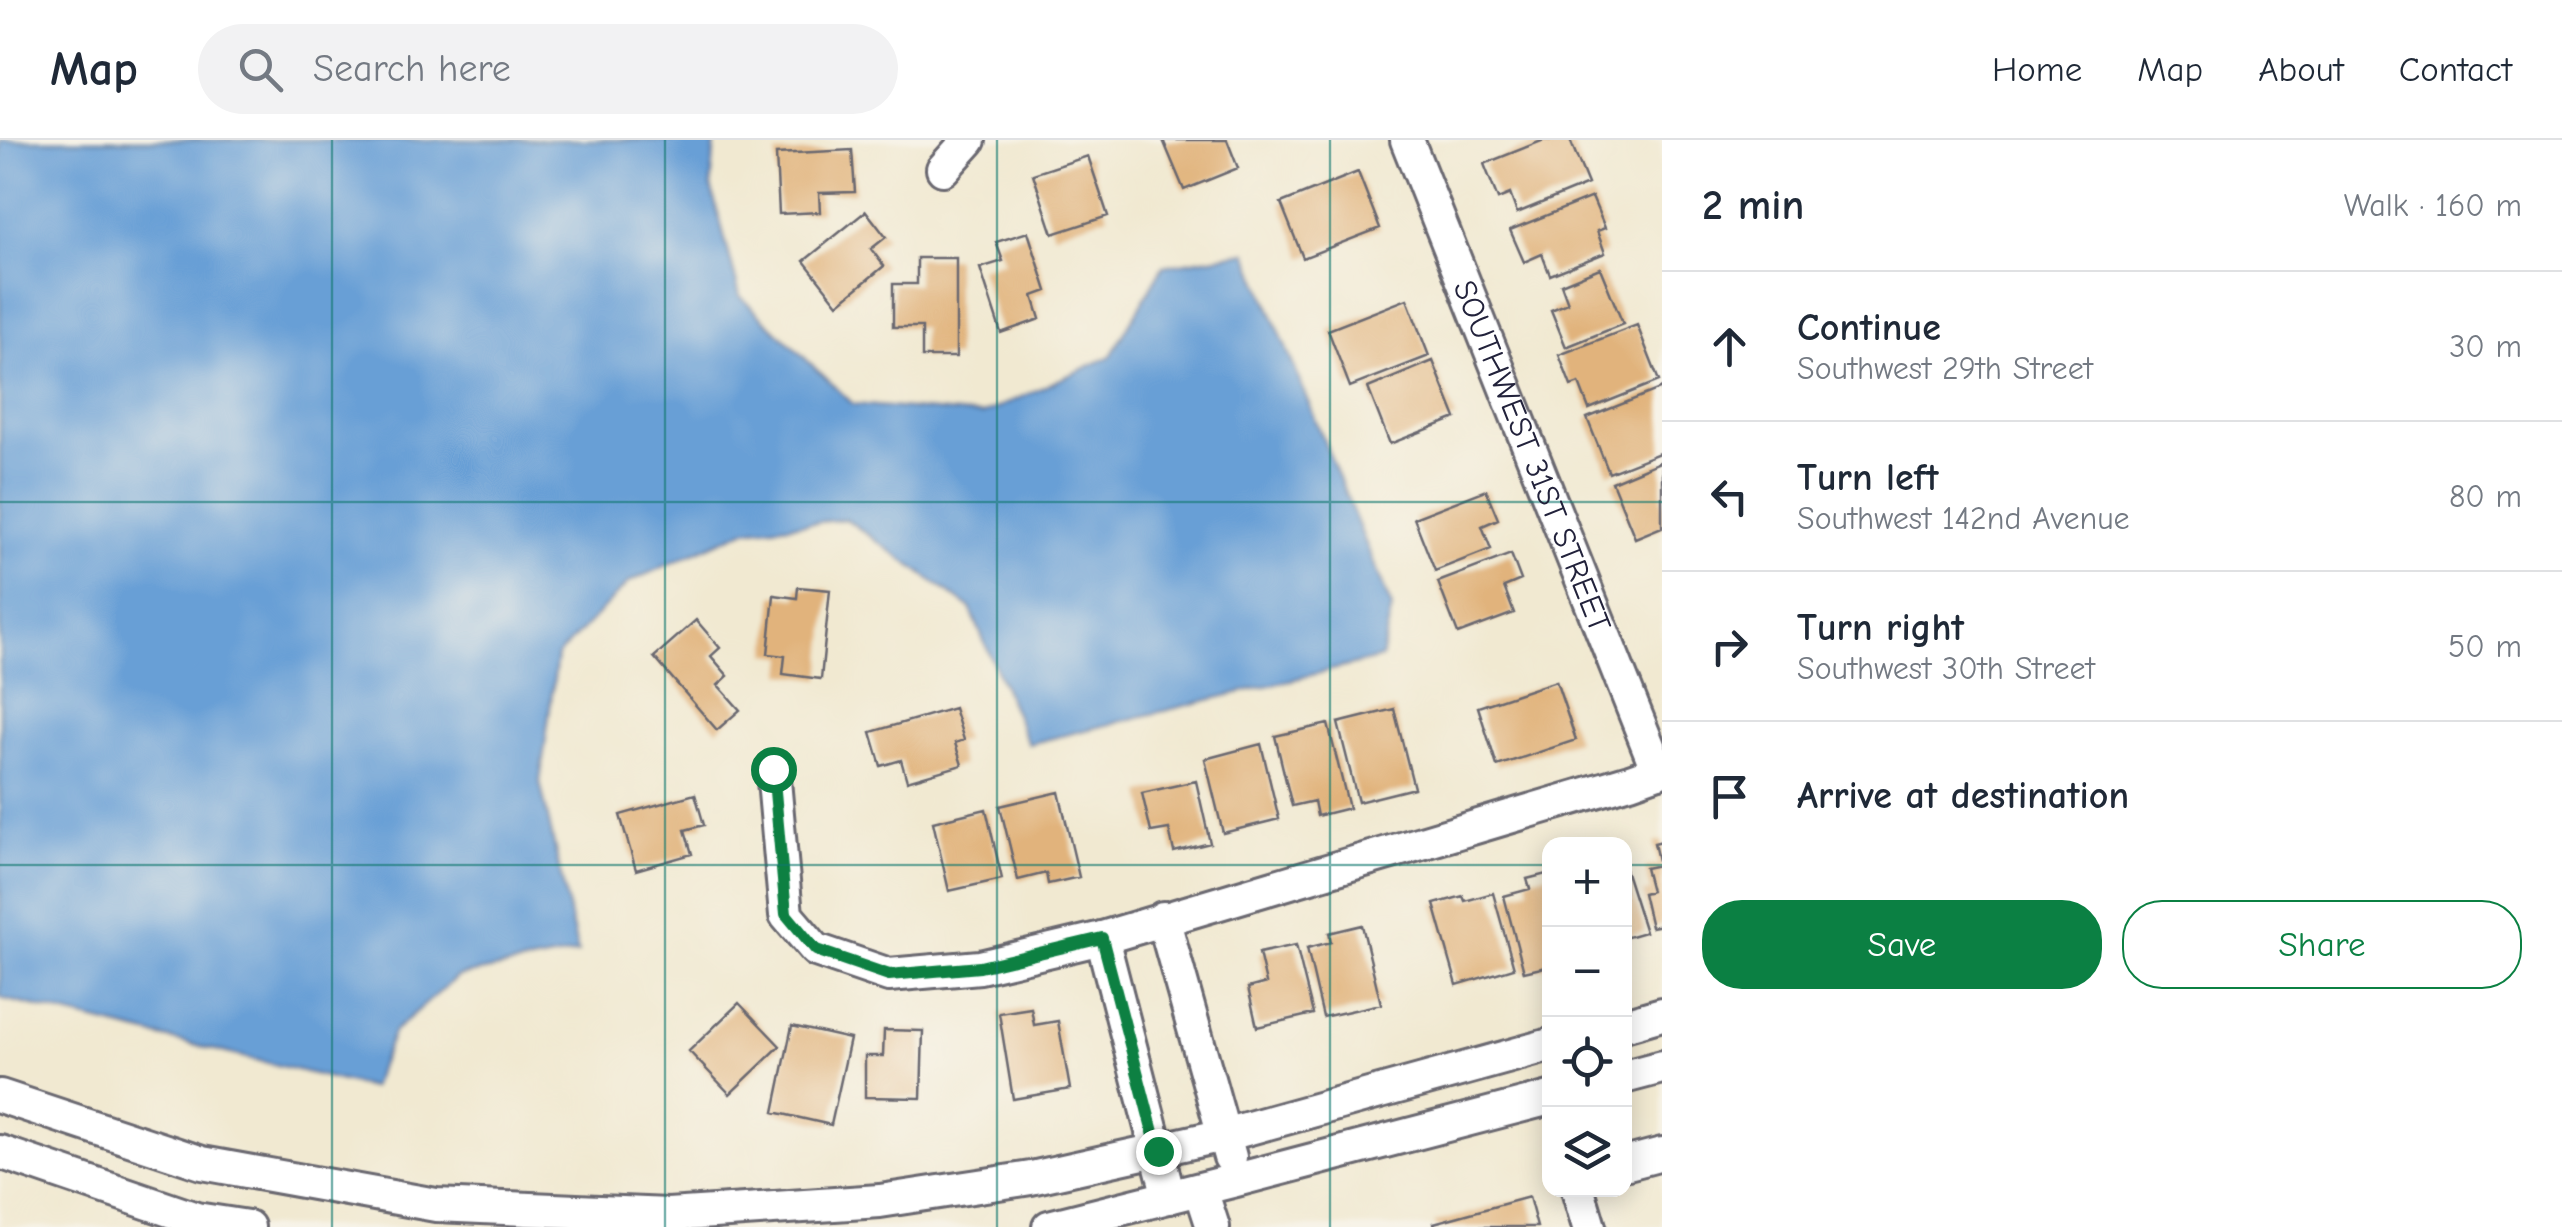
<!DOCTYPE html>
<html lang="en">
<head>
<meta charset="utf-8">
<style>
	:root { --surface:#fff; --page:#f2f2f3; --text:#1f2937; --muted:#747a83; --line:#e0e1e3; --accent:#0b8043 }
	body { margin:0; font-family:"Comic Neue",sans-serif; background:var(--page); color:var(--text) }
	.controls { position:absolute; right:30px; bottom:30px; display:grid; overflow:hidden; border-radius:20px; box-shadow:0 5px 25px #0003 }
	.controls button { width:90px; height:90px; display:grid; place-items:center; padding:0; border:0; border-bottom:2px solid var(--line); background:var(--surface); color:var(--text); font:50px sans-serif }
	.stop { position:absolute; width:30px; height:30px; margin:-22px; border:8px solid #0b8043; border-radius:50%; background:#fff }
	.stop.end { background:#0b8043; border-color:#fff; box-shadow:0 2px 10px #0008 }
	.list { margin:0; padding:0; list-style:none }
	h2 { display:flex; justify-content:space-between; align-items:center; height:130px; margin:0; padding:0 40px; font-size:42px }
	h2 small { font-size:32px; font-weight:400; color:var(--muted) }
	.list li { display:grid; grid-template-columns:65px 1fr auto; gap:30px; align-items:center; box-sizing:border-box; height:150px; padding:0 40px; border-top:2px solid var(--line) }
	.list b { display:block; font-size:38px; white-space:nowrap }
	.list p { margin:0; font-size:32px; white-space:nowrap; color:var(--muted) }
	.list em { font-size:32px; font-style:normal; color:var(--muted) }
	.actions { display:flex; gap:20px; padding:30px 40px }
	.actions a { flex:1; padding:22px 0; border:2px solid var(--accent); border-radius:40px; text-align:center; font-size:35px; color:var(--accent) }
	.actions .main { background:var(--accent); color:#fff }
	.icon { flex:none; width:55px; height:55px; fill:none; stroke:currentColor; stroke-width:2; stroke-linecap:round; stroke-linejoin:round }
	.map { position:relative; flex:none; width:1662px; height:1087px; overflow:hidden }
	header { display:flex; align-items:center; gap:60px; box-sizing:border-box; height:140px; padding:0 50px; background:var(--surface); border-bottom:2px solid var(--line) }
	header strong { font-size:48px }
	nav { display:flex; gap:55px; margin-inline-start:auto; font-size:35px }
	.search { width:700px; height:90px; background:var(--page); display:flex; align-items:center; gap:25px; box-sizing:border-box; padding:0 35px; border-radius:55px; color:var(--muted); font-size:38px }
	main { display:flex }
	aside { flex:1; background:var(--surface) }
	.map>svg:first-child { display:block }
</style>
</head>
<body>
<header>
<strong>Map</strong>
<div class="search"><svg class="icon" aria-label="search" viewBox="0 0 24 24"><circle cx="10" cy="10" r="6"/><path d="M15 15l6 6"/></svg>Search here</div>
<nav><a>Home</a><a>Map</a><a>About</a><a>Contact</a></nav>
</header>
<main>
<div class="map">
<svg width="1662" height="1087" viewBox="0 0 1662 1087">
	<rect width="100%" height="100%" fill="#f7f3e8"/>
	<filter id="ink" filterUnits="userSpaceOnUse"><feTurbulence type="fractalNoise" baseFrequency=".01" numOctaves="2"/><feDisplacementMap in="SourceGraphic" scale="20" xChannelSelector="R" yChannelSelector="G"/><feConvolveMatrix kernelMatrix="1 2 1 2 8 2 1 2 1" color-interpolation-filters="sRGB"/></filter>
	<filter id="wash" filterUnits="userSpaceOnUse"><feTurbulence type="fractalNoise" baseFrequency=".0048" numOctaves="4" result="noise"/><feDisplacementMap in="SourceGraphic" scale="40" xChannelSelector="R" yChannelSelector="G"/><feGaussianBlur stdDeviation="2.25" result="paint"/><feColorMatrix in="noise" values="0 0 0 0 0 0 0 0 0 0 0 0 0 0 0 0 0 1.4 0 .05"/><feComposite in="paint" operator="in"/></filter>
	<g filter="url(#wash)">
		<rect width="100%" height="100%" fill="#f1e9d1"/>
		<!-- water -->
		<path fill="#689fd6" stroke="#456088" stroke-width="2.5" d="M0,0H715L711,46L740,156L853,264L982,275L1111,216L1163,126L1247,112L1392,468L1381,518L1028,604L970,468L846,379L745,390L629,442L557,516L540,642L578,813L458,836L394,891L371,948L0,858Z"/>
		<g id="blocks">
			<!-- building -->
			<path fill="#e1b37b" d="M1163,0H1227L1238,28L1184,50Z
				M1544,0H1570L1588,44L1517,73L1510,54L1498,59L1484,24Z
				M852,10L855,52L819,53L820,72L779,74L776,14Z
				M1088,16L1108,76L1053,94L1033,34Z
				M1358,32L1380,88L1303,118L1281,63Z
				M1592,57L1605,88L1597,91L1605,113L1550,135L1542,114L1524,122L1510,90Z
				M866,71L886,97L871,109L884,126L838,164L804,121Z
				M1028,92L1047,151L1033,156L1040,179L1001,193L980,128L1003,121L996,102Z
				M917,118H956V217H922V187H893V144H917Z
				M1600,128L1623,184L1566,207L1551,170L1568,163L1561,144Z
				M1407,159L1429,216L1350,247L1328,190Z
				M1637,185L1659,241L1589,269L1579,243L1571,246L1559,215Z
				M1433,221L1456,278L1390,304L1368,248Z
				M1662,248V312L1609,333L1587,278Z
				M1662,321V387L1635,398L1612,342Z
				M1486,350L1498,379L1482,386L1491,409L1435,431L1414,378Z
				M1511,414L1521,440L1504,447L1514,473L1458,494L1438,442Z
				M798,447L830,450L821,539L783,534L785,516L768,514L774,455L797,458Z
				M696,480L720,508L711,516L728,536L718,545L740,570L717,590L654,517Z
				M1556,541L1576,600L1497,626L1478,567Z
				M954,568L964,600L955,603L962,625L907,641L901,620L881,626L871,592Z
				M1394,569L1414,648L1358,662L1338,583Z
				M1328,584L1349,668L1317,676L1314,661L1292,666L1275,596Z
				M1261,604L1279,679L1223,693L1205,619Z
				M1196,641L1210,703L1174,712L1169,689L1151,692L1142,653Z
				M1059,652L1079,737L1048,744L1046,733L1018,740L1000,666Z
				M695,654L704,685L685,690L692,714L636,730L620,675Z
				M986,669L1002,739L949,751L933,682Z
				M1662,701V785L1651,787L1643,753L1651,751L1645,728L1659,725L1654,703Z
				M1624,726L1645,792L1624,798Z
				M1550,733V826L1524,832L1504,756L1530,749L1527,739Z
				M1493,753L1514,828L1457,845L1434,764L1463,756L1465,761Z
				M1362,785L1381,864L1323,877L1307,808L1331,802L1329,793Z
				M1296,805L1313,874L1257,887L1248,848L1266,843L1259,813Z
				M739,863L780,906L730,954L689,911Z
				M1031,868L1034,885L1058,881L1070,949L1013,959L999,873Z
				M792,886L850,899L831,985L774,972Z
				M884,890L923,891L921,958L865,957V916H883Z
				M1529,1057L1537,1087H1435L1434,1083Z"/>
		</g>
	</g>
	<g filter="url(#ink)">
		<use href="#blocks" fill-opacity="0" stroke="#6a6870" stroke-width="2.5"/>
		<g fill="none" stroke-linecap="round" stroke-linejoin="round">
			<!-- minor casing -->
			<g stroke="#6a6870" stroke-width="38">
				<g id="minor">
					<path id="s1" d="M1407,0L1658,631"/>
					<path d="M943,29L969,0"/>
					<path d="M773,629L786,775L816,810L889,835L980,827L1102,798L1630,641L1658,631L1662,627"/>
					<path d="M1163,778L1230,1017"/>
					<path d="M1102,798L1169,1057"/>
					<path d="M1624,885L1662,874"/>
					<path d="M1624,937L1662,927"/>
					<path d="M0,956L202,1023L436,1065L668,1075L880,1061L1031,1038L1224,995L1550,905"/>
					<path d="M0,1012L196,1079L248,1087"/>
					<path d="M1624,1024L1662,1014"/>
					<path d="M1201,1050L1213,1087"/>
					<path d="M1578,1050L1589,1087"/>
					<path d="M1049,1087L1236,1040L1550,958"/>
				</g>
			</g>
			<!-- minor -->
			<use href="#minor" stroke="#fff" stroke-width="32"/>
		</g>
	</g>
	<g fill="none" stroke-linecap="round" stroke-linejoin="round" filter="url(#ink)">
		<!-- route -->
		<path stroke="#0b8043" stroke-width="12" d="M773,629L786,774L816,810L889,835L980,827L1102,798L1158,1011"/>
	</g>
	<!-- grid -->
	<path fill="none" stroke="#0f766e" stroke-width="2.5" stroke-opacity="0.55" d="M332,0V1087M665,0V1087M997,0V1087M1330,0V1087M0,362H1662M0,725H1550M1624,725H1662"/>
	<g text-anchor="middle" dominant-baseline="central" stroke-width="8" stroke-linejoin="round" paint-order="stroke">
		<!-- street labels -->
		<g font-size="32" fill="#22223b" stroke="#f7f3e8">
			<text stroke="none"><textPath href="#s1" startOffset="340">SOUTHWEST 31ST STREET</textPath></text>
		</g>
	</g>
</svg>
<div class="controls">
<button>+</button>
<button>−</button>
<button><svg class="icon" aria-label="locate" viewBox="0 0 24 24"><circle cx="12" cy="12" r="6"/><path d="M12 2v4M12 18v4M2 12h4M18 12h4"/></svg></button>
<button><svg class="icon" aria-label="layers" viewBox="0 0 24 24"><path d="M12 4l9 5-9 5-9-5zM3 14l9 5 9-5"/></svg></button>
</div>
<div class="stop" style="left:773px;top:629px"></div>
<div class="stop end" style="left:1158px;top:1011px"></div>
</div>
<aside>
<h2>2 min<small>Walk · 160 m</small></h2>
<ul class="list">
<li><svg class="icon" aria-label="ahead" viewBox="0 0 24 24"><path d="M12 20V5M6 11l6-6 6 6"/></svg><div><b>Continue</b><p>Southwest 29th Street</p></div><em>30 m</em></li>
<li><svg class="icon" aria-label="left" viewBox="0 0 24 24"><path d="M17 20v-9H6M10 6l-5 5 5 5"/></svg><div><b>Turn left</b><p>Southwest 142nd Avenue</p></div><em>80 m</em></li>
<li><svg class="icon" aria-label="right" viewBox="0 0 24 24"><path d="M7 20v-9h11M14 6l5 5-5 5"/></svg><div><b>Turn right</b><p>Southwest 30th Street</p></div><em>50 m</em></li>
<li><svg class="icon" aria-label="arrive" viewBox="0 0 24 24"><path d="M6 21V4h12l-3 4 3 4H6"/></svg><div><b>Arrive at destination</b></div></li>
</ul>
<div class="actions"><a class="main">Save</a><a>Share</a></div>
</aside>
</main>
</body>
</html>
